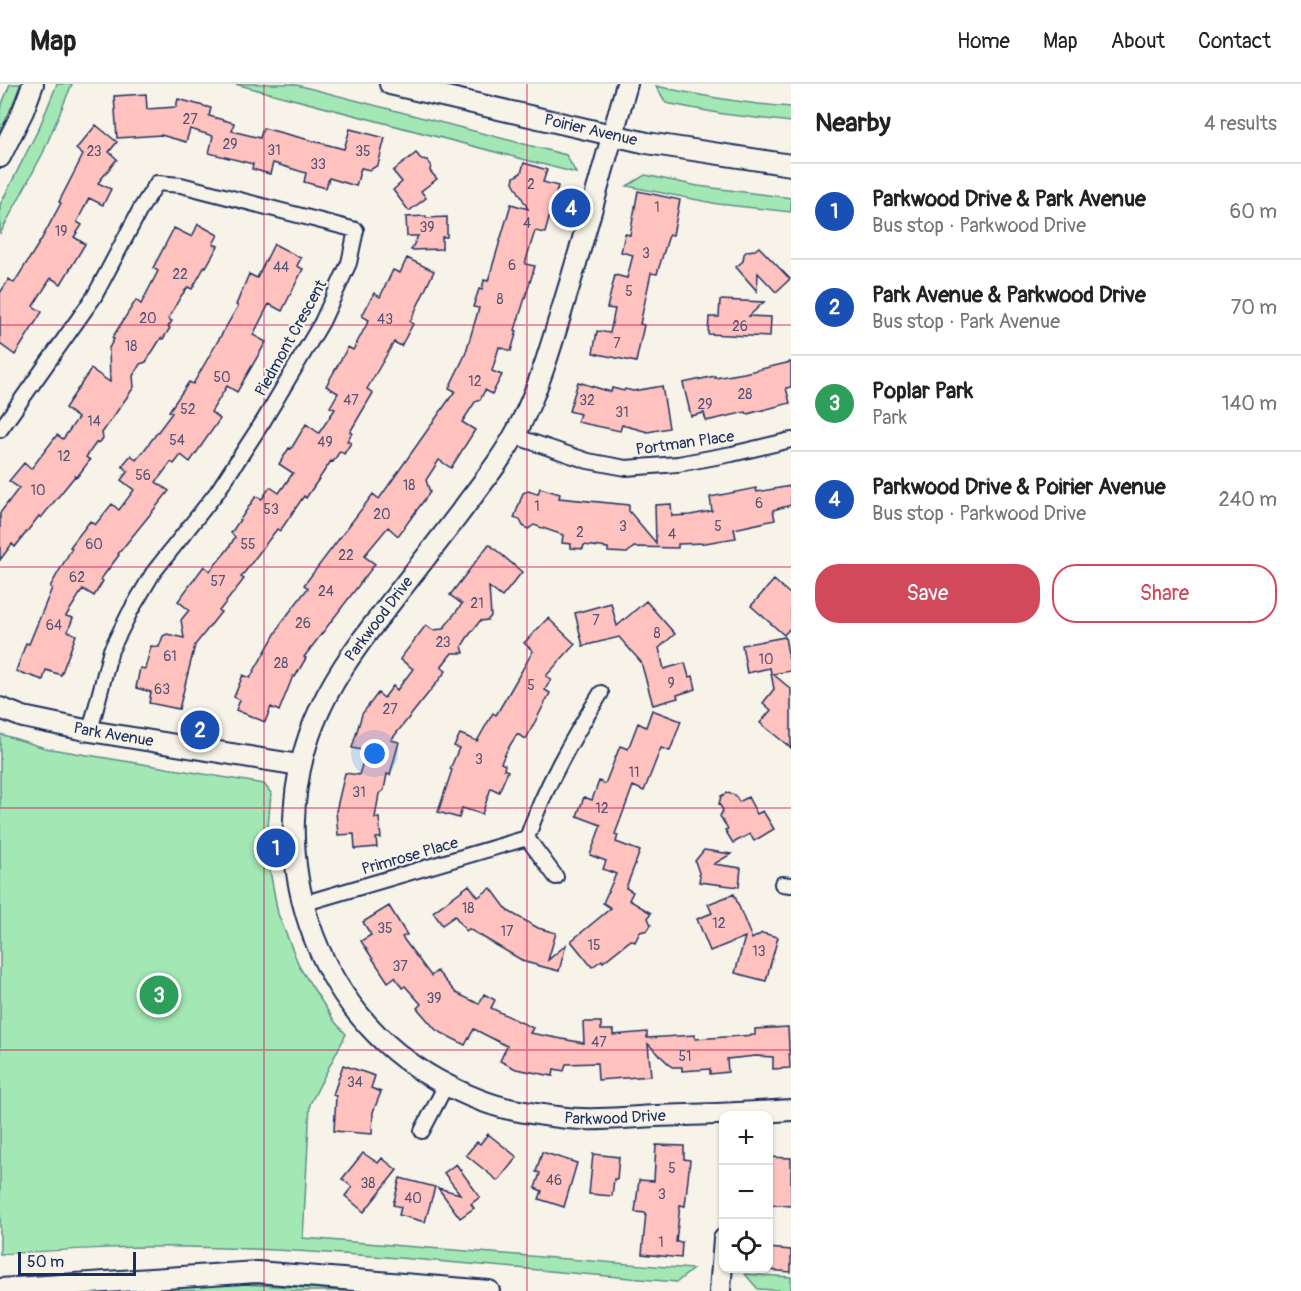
<!DOCTYPE html>
<html lang="en">
<head>
<meta charset="utf-8">
<style>
	:root { --surface:#fff; --page:#f6f6f6; --text:#222; --muted:#767676; --line:#e0e0e0; --accent:#d1495b }
	body { margin:0; font-family:Pangolin,sans-serif; background:var(--page); color:var(--text) }
	.controls { position:absolute; right:18px; bottom:18px; display:grid; overflow:hidden; border-radius:12px; box-shadow:0 2px 4px #0004 }
	.controls button { width:54px; height:54px; display:grid; place-items:center; padding:0; border:0; border-bottom:2px solid var(--line); background:var(--surface); color:var(--text); font:30px sans-serif }
	.scale { position:absolute; left:18px; bottom:15px; width:118px; box-sizing:border-box; padding-left:6px; border:3px solid #1b2f5e; border-top:0; font-size:16px; line-height:21px; white-space:nowrap; color:#1b2f5e; -webkit-text-stroke:4px #f7f3e8; paint-order:stroke }
	.you { position:absolute; left:375px; top:670px; width:21px; height:21px; margin:-15px; border:4px solid #fff; border-radius:50%; background:#1a73e8; box-shadow:0 0 0 9px #1a73e833 }
	.badge { display:grid; place-items:center; width:39px; height:39px; border-radius:50%; background:var(--accent); color:#fff; font-size:20px; font-weight:700 }
	.pin { position:absolute; translate:-50% -50%; border:3px solid #fff; box-shadow:0 2px 6px #0006 }
	.list { margin:0; padding:0; list-style:none }
	h2 { display:flex; justify-content:space-between; align-items:center; height:78px; margin:0; padding:0 24px; font-size:26px }
	h2 small { font-size:20px; font-weight:400; color:var(--muted) }
	.list li { display:grid; grid-template-columns:39px 1fr auto; gap:18px; align-items:center; box-sizing:border-box; height:96px; padding:0 24px; border-top:2px solid var(--line) }
	.list b { display:block; font-size:22px; white-space:nowrap }
	.list p { margin:0; font-size:20px; white-space:nowrap; color:var(--muted) }
	.list em { font-size:20px; font-style:normal; color:var(--muted) }
	.actions { display:flex; gap:12px; padding:18px 24px }
	.actions a { flex:1; padding:14px 0; border:2px solid var(--accent); border-radius:24px; text-align:center; font-size:21px; color:var(--accent) }
	.actions .main { background:var(--accent); color:#fff }
	.icon { flex:none; width:33px; height:33px; fill:none; stroke:currentColor; stroke-width:2; stroke-linecap:round; stroke-linejoin:round }
	.map { position:relative; flex:none; width:791px; height:1207px; overflow:hidden }
	header { display:flex; align-items:center; gap:36px; box-sizing:border-box; height:84px; padding:0 30px; background:var(--surface); border-bottom:2px solid var(--line) }
	header strong { font-size:28px }
	nav { display:flex; gap:33px; margin-inline-start:auto; font-size:21px }
	main { display:flex }
	aside { flex:1; background:var(--surface) }
	.map>svg:first-child { display:block }
</style>
</head>
<body>
<header>
<strong>Map</strong>
<nav><a>Home</a><a>Map</a><a>About</a><a>Contact</a></nav>
</header>
<main>
<div class="map">
<svg width="791" height="1207" viewBox="0 0 791 1207">
	<rect width="100%" height="100%" fill="#f7f3e8"/>
	<filter id="ink" filterUnits="userSpaceOnUse"><feTurbulence type="fractalNoise" baseFrequency=".0167" numOctaves="2"/><feDisplacementMap in="SourceGraphic" scale="12" xChannelSelector="R" yChannelSelector="G"/><feConvolveMatrix kernelMatrix="1 2 1 2 8 2 1 2 1" color-interpolation-filters="sRGB"/></filter>
	<g filter="url(#ink)">
		<!-- green -->
		<path fill="#a3e8b4" stroke="#5f8c89" stroke-width="1.5" d="M10,0H21L0,51V25Z
			M57,0H72L43,69L0,150V121L39,44Z
			M235,0H293L566,71L576,89Z
			M656,2C701,12 745,20 791,23V38L723,30L666,19Z
			M645,91L698,102L791,114V128L718,120L627,102Z
			M0,650L45,664L264,700L271,709L266,765L278,830L300,884L335,938L346,950L310,1020L303,1154L693,1185L677,1198C514,1185 350,1166 187,1163C124,1162 62,1166 0,1170Z
			M745,1190L791,1193V1207L758,1205Z
			M209,1198L360,1207H56Z"/>
		<!-- building -->
		<path fill="#ffc2be" stroke="#1b2f5e" stroke-width="1.5" d="M146,10L147,25L176,23L178,15L211,24L209,32L234,39L232,47L260,54L263,44L344,65L350,45L385,54L378,81L370,86L361,84L356,102L329,94L326,104L304,98L306,89L273,79L270,90L252,85L253,80L209,69L213,52L190,45L186,58L161,51L117,54L114,12Z
			M96,41L117,58L109,68L117,75L98,99L111,105L103,121L89,114L77,138L82,141L74,153L85,160L61,200L51,194L33,222L42,228L15,271L0,260V209L9,195L14,199L41,156L61,119L59,118L83,71L76,65Z
			M416,69L421,75L427,76L431,81L430,87L437,95L421,107L426,114L409,127L393,106L402,98L393,87Z
			M524,79L547,86L543,98L558,102L545,149L535,147L529,166L525,180L535,182L515,246L517,247L511,267L499,263L492,287L502,291L492,310L485,306L480,316L475,318L462,338L475,346L451,384L439,376L426,396L430,408L398,452L388,443L364,472L375,480L304,573L306,574L295,593L293,592L279,627L271,623L265,638L236,626L240,616L234,613L243,591L250,594L282,538L308,504L304,501L373,410L379,415L455,307L449,304L465,271L479,224L473,223L479,205L482,206L484,196L488,197L511,120L528,125L513,98L514,93L521,89Z
			M638,107L680,116L673,151H669L657,190L651,189L640,240L644,241L636,278L593,269L597,247L610,249L615,225L607,224L615,191L627,194L633,171L621,168L625,150L630,151Z
			M426,132V134L447,133V153H442V165L411,166L418,152H407L406,133Z
			M198,140L218,151L213,160L218,162L206,183L205,182L192,205L188,203L181,212L168,235L172,237L168,243L170,244L163,255L161,254L146,278L140,280L133,292L134,303L102,349L103,354L100,358L96,359L86,373L90,376L77,393L75,392L41,434L39,432L15,463L12,460L0,476V429L19,404L9,397L24,379L31,385L57,351L63,355L78,334L65,324L91,285L110,298L109,264L114,255L112,254L136,216L141,220L158,187L153,184L174,144L192,153Z
			M274,160L301,174L297,182L303,185L282,227L269,220L253,251L266,258L245,294L237,308L227,302L211,328L220,335L190,378L181,371L174,380L171,378L156,398L169,407L118,470L119,471L101,495L103,497L94,512L83,505L66,532L73,534L68,547L76,551L61,591L46,586L43,596L16,587L26,559L29,560L52,504L50,503L72,464L70,463L90,437L95,441L112,420L119,426L134,406L121,396L128,387L122,382L131,371L136,376L142,369L172,329L169,327L189,298L193,300L238,222L236,221L249,190L257,194Z
			M759,163L790,195L776,208L758,189L757,207L736,183L743,177L744,170L747,167L755,166Z
			M407,174L434,187L410,238L413,240L401,262L394,258L367,305L373,309L350,348L352,349L347,357L351,359L344,370L340,367L333,378L331,377L306,414L304,412L280,447L277,445L241,493L244,495L219,527L221,528L195,561L179,625L149,619L151,608L136,604L140,584L145,585L151,562L159,563L163,552L167,550L184,554L181,536L189,526L178,517L204,482L210,487L228,465L235,453L231,449L256,412L262,415L270,403L279,409L293,389L279,380L289,364L291,365L306,340L319,349L335,325L330,323L338,309L326,302L348,263L353,266L369,236L362,232L374,209L380,213L393,186L400,189Z
			M720,216L764,218L749,232L771,233L770,253L708,250L709,233H719Z
			M791,278V303L786,304L790,319L747,330L746,328L706,337L704,329L691,332L683,299L715,292V294L744,289Z
			M578,298L611,308L612,304L624,307L625,305L633,307L662,302L669,344L648,348L622,341L620,347L577,338L580,330L569,327Z
			M791,402V421L773,426L775,436L734,445L736,454L705,459L678,460V464L634,463L627,469L608,468V464L584,461L583,465L571,464V460L562,459L563,451L534,441L528,445L523,442L520,436L514,434L523,409L528,407L538,410L540,404L560,410L559,414L629,421V427L656,459L655,421L671,420L672,432L690,431L712,427L710,413L756,404L757,408Z
			M489,460L522,488L502,513L489,503L491,532L488,536L480,537L467,554L462,562L464,569H452L441,583L446,587L391,656L399,658L390,691L387,690L384,706L379,710L375,734H379L381,754H376L377,763L355,765L354,750L338,751L336,727L345,689L359,691L366,667L352,664L362,630L378,609L384,614L393,602L397,606L413,585L400,575L426,541L433,546L443,545L462,520L450,511Z
			M774,496L791,511V543L784,551L751,522Z
			M646,517L675,550L659,564L664,585L685,579L689,593L693,592L696,605L677,611L678,614L653,621L641,578L619,553L583,562L575,529L611,519L617,542Z
			M548,534L575,560L546,592L551,595L545,606L550,609L526,655L517,650L507,666L501,679L505,681L504,685L508,687L499,708L491,704L482,730L462,724L459,734L438,728L452,686L450,685L459,664L454,662L460,650L477,657L493,629L496,631L509,609L533,567L524,559Z
			M785,553L791,587L773,590L791,605V664L760,639L771,626L763,619L774,605L770,584L747,589L742,561Z
			M652,626L681,637L670,667L661,664L644,707L633,702L615,750L618,751L616,758L640,767L626,804L633,808L629,816L651,829L648,834L651,841L648,846L640,848L635,858L631,856L603,878L602,876L592,883L571,857L611,824L603,819L616,790L603,785L606,777L590,771L601,741L577,732L584,713L592,716L599,697L605,700L620,662L628,665L638,639L646,643Z
			M727,709L735,711L739,718L748,713L757,730L763,727L774,745L754,757L750,750L733,759L725,746L728,745L720,732L723,726L719,720L721,712Z
			M704,766L731,770L714,780L741,784L739,803L699,798L700,792L695,777Z
			M469,801L478,813L491,804L508,827L538,844L556,849L548,876L566,861L559,887L525,878L469,845L466,847L455,832L442,841L433,828Z
			M734,810L752,855L762,849L778,853L766,897L735,889L745,853L710,867L697,835L712,829L708,820Z
			M389,822L407,851L402,853L431,892L437,887L456,909L479,920L484,910L495,916L491,924L533,944L530,949L584,959L583,938H601V946H613V951L647,948V954L695,951V955L755,951V945L788,943L790,984L773,985V973L756,972L727,975L728,988L710,990V985L682,987V983H672L648,960L651,992L598,996L597,979L566,980L564,987L554,985L553,992L516,985L500,977L507,962L474,945L465,961L436,946L417,924L421,920L405,902L402,904L395,893L388,898L361,857L371,851L363,838Z
			M343,981L375,992L371,1004L381,1008L373,1028L372,1050L334,1047L336,1012L333,1011Z
			M488,1050L517,1073L498,1097L466,1071L477,1058L480,1060Z
			M656,1061L684,1062V1075L690,1076L685,1122L680,1121L676,1158H682L681,1174L642,1170L646,1129L635,1128L639,1096L654,1097Z
			M542,1068L577,1079L564,1123L539,1115L542,1107L535,1104L540,1089L536,1088Z
			M363,1069L378,1079L382,1074L397,1086L364,1128L345,1112L352,1103L342,1095Z
			M593,1070L619,1073L617,1095H614L612,1112L589,1110Z
			M768,1073L791,1074V1122L768,1120Z
			M456,1080L480,1113L471,1120L474,1124L460,1134L438,1104L460,1110L444,1089Z
			M400,1094L435,1103L425,1138L399,1131L401,1123L393,1121Z
			M768,1164L791,1166V1188L768,1186Z"/>
		<g fill="none" stroke-linecap="round" stroke-linejoin="round">
			<!-- street casing -->
			<g stroke="#1b2f5e" stroke-width="18">
				<path id="street" d="M0,346L94,213L141,124L157,99L181,101L356,146L349,179L322,238L264,336L217,408L153,489L130,528L111,566L90,647
					M514,352L588,377L626,384L678,380L732,370L791,356
					M527,754C545,702 572,655 601,609
					M527,754L556,793
					M782,800L791,801
					M302,820L527,754
					M422,1047L446,1001"/>
			</g>
			<!-- secondary casing -->
			<g stroke="#1b2f5e" stroke-width="24">
				<g id="secondary">
					<path id="s1" d="M390,0L647,59L791,81"/>
					<path id="s2" d="M627,0C607,70 588,140 567,209C554,252 542,296 522,337C508,366 488,392 468,418C440,456 410,493 381,531C355,564 330,599 314,639C262,769 313,928 437,996C461,1009 487,1021 514,1026C535,1030 559,1034 581,1035C606,1036 631,1033 656,1032C701,1031 746,1029 791,1026"/>
					<path d="M0,73L23,27L33,0"/>
					<path id="s3" d="M0,624L23,633L90,647L299,681"/>
					<path d="M0,1205L257,1188L489,1207"/>
					<path d="M720,1207L724,1155"/>
				</g>
			</g>
			<!-- street -->
			<use href="#street" stroke="#f7f3e8" stroke-width="14"/>
			<!-- secondary -->
			<use href="#secondary" stroke="#f7f3e8" stroke-width="20"/>
		</g>
	</g>
	<!-- grid -->
	<path fill="none" stroke="#c2185b" stroke-width="1.5" stroke-opacity="0.55" d="M264,0V1207M527,0V1207M0,241H791M0,483H791M0,724H791M0,966H791"/>
	<g text-anchor="middle" dominant-baseline="central" stroke-width="4.5" stroke-linejoin="round" paint-order="stroke">
		<!-- number labels -->
		<g font-size="14" fill="#545476">
			<text x="190" y="35">27</text>
			<text x="230" y="60">29</text>
			<text x="274" y="66">31</text>
			<text x="94" y="67">23</text>
			<text x="363" y="67">35</text>
			<text x="318" y="80">33</text>
			<text x="531" y="100">2</text>
			<text x="657" y="123">1</text>
			<text x="527" y="139">4</text>
			<text x="427" y="143">39</text>
			<text x="61" y="147">19</text>
			<text x="646" y="169">3</text>
			<text x="512" y="181">6</text>
			<text x="281" y="183">44</text>
			<text x="180" y="190">22</text>
			<text x="629" y="207">5</text>
			<text x="500" y="215">8</text>
			<text x="148" y="234">20</text>
			<text x="385" y="235">43</text>
			<text x="740" y="242">26</text>
			<text x="617" y="259">7</text>
			<text x="131" y="262">18</text>
			<text x="222" y="293">50</text>
			<text x="475" y="297">12</text>
			<text x="745" y="310">28</text>
			<text x="351" y="316">47</text>
			<text x="587" y="316">32</text>
			<text x="705" y="320">29</text>
			<text x="188" y="325">52</text>
			<text x="622" y="328">31</text>
			<text x="94" y="337">14</text>
			<text x="177" y="356">54</text>
			<text x="325" y="358">49</text>
			<text x="64" y="372">12</text>
			<text x="143" y="391">56</text>
			<text x="409" y="401">18</text>
			<text x="38" y="406">10</text>
			<text x="759" y="419">6</text>
			<text x="537" y="422">1</text>
			<text x="271" y="425">53</text>
			<text x="382" y="430">20</text>
			<text x="623" y="442">3</text>
			<text x="718" y="442">5</text>
			<text x="580" y="448">2</text>
			<text x="672" y="450">4</text>
			<text x="94" y="460">60</text>
			<text x="248" y="460">55</text>
			<text x="346" y="471">22</text>
			<text x="77" y="493">62</text>
			<text x="218" y="497">57</text>
			<text x="326" y="507">24</text>
			<text x="477" y="519">21</text>
			<text x="596" y="536">7</text>
			<text x="303" y="539">26</text>
			<text x="54" y="541">64</text>
			<text x="657" y="549">8</text>
			<text x="443" y="558">23</text>
			<text x="170" y="572">61</text>
			<text x="766" y="575">10</text>
			<text x="281" y="579">28</text>
			<text x="671" y="599">9</text>
			<text x="531" y="601">5</text>
			<text x="162" y="605">63</text>
			<text x="390" y="625">27</text>
			<text x="479" y="675">3</text>
			<text x="634" y="688">11</text>
			<text x="359" y="708">31</text>
			<text x="602" y="724">12</text>
			<text x="468" y="824">18</text>
			<text x="719" y="839">12</text>
			<text x="385" y="844">35</text>
			<text x="507" y="847">17</text>
			<text x="594" y="861">15</text>
			<text x="759" y="867">13</text>
			<text x="400" y="882">37</text>
			<text x="434" y="914">39</text>
			<text x="599" y="958">47</text>
			<text x="685" y="972">51</text>
			<text x="355" y="998">34</text>
			<text x="672" y="1084">5</text>
			<text x="554" y="1096">46</text>
			<text x="368" y="1099">38</text>
			<text x="662" y="1110">3</text>
			<text x="413" y="1114">40</text>
			<text x="661" y="1158">1</text>
		</g>
		<!-- street labels -->
		<g font-size="16" fill="#1b2f5e" stroke="#f7f3e8">
			<text stroke="none"><textPath href="#s1" startOffset="206">Poirier Avenue</textPath></text>
			<text transform="translate(291 254) rotate(-61)">Piedmont Crescent</text>
			<text transform="translate(685 359) rotate(-8)">Portman Place</text>
			<text transform="translate(379 535) rotate(-53)">Parkwood Drive</text>
			<text stroke="none"><textPath href="#s3" startOffset="117">Park Avenue</textPath></text>
			<text transform="translate(410 772) rotate(-16)">Primrose Place</text>
			<text stroke="none"><textPath href="#s2" startOffset="1317">Parkwood Drive</textPath></text>
		</g>
	</g>
</svg>
<div class="controls">
<button>+</button>
<button>−</button>
<button><svg class="icon" aria-label="locate" viewBox="0 0 24 24"><circle cx="12" cy="12" r="6"/><path d="M12 2v4M12 18v4M2 12h4M18 12h4"/></svg></button>
</div>
<div class="scale">50 m</div>
<div class="you"></div>
<div class="pin badge" style="left:276px;top:764px;background:#1a4fb4">1</div>
<div class="pin badge" style="left:200px;top:646px;background:#1a4fb4">2</div>
<div class="pin badge" style="left:159px;top:911px;background:#2e9e5b">3</div>
<div class="pin badge" style="left:571px;top:124px;background:#1a4fb4">4</div>
</div>
<aside>
<h2>Nearby<small>4 results</small></h2>
<ul class="list">
<li><span class="badge" style="background:#1a4fb4">1</span><div><b>Parkwood Drive &amp; Park Avenue</b><p>Bus stop · Parkwood Drive</p></div><em>60 m</em></li>
<li><span class="badge" style="background:#1a4fb4">2</span><div><b>Park Avenue &amp; Parkwood Drive</b><p>Bus stop · Park Avenue</p></div><em>70 m</em></li>
<li><span class="badge" style="background:#2e9e5b">3</span><div><b>Poplar Park</b><p>Park</p></div><em>140 m</em></li>
<li><span class="badge" style="background:#1a4fb4">4</span><div><b>Parkwood Drive &amp; Poirier Avenue</b><p>Bus stop · Parkwood Drive</p></div><em>240 m</em></li>
</ul>
<div class="actions"><a class="main">Save</a><a>Share</a></div>
</aside>
</main>
</body>
</html>
